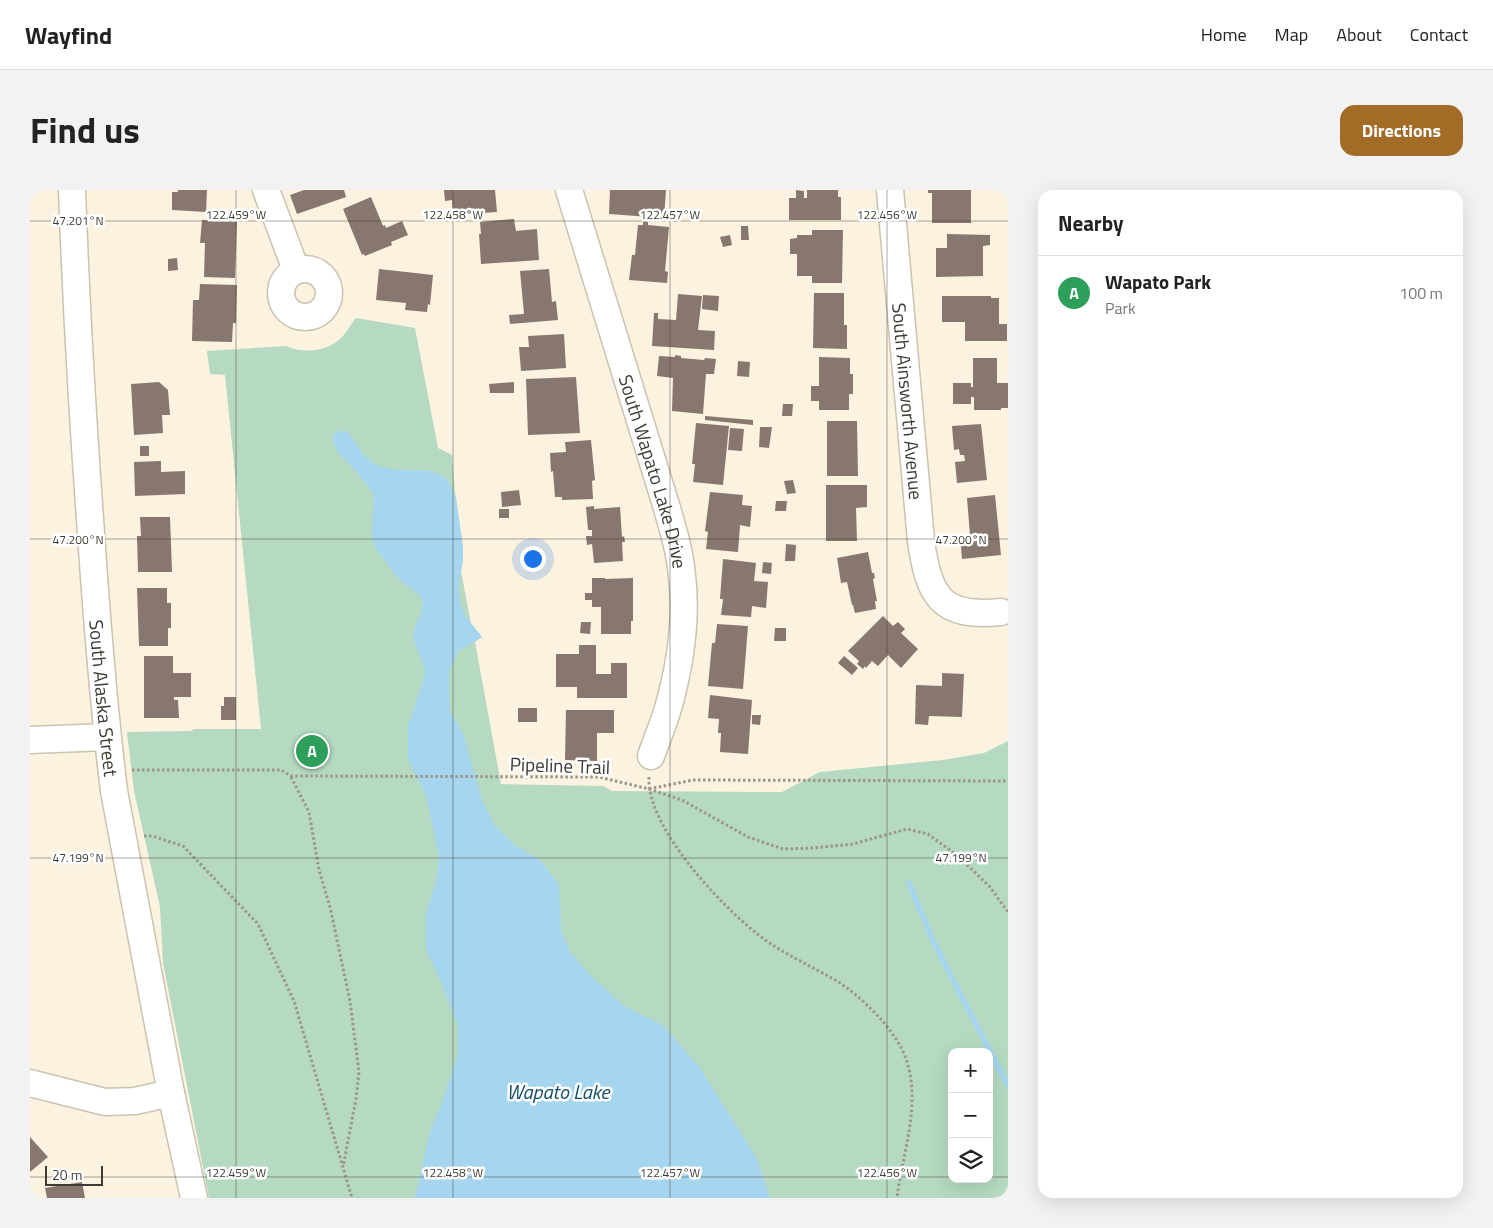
<!DOCTYPE html>
<html lang="en">
<head>
<meta charset="utf-8">
<style>
	:root { --surface:#fff; --page:#f2f2f2; --text:#222; --muted:#767676; --line:#e0e0e0; --accent:#a26c27 }
	body { margin:0; font-family:"Titillium Web",sans-serif; background:var(--page); color:var(--text) }
	.controls { position:absolute; right:15px; bottom:15px; display:grid; overflow:hidden; border-radius:10px; box-shadow:0 5px 20px #0002 }
	.controls button { width:45px; height:45px; display:grid; place-items:center; padding:0; border:0; border-bottom:1px solid var(--line); background:var(--surface); color:var(--text); font:25px sans-serif }
	.scale { position:absolute; left:15px; bottom:12px; width:58px; box-sizing:border-box; padding-left:5px; border:2px solid #3e3b34; border-top:0; font-size:14px; line-height:18px; white-space:nowrap; color:#3e3b34; -webkit-text-stroke:4px #fff; paint-order:stroke }
	.you { position:absolute; left:502px; top:368px; width:18px; height:18px; margin:-12px; border:4px solid #fff; border-radius:50%; background:#1a73e8; box-shadow:0 0 0 8px #1a73e833 }
	.badge { display:grid; place-items:center; width:32px; height:32px; border-radius:50%; background:var(--accent); color:#fff; font-size:16px; font-weight:700 }
	.pin { position:absolute; translate:-50% -50%; border:2px solid #fff; box-shadow:0 1px 5px #0006 }
	.list { margin:0; padding:0; list-style:none }
	h2 { display:flex; justify-content:space-between; align-items:center; height:65px; margin:0; padding:0 20px; font-size:21px }
	h2 small { font-size:16px; font-weight:400; color:var(--muted) }
	.list li { display:grid; grid-template-columns:32px 1fr auto; gap:15px; align-items:center; box-sizing:border-box; height:75px; padding:0 20px; border-top:1px solid var(--line) }
	.list b { display:block; font-size:19px; white-space:nowrap }
	.list p { margin:0; font-size:16px; white-space:nowrap; color:var(--muted) }
	.list em { font-size:16px; font-style:normal; color:var(--muted) }
	.icon { flex:none; width:28px; height:28px; fill:none; stroke:currentColor; stroke-width:2; stroke-linecap:round; stroke-linejoin:round }
	.map { position:relative; flex:none; width:978px; height:1008px; overflow:hidden; border-radius:15px }
	header { display:flex; align-items:center; gap:30px; box-sizing:border-box; height:70px; padding:0 25px; background:var(--surface); border-bottom:1px solid var(--line) }
	header strong { font-size:24px }
	nav { display:flex; gap:28px; margin-inline-start:auto; font-size:18px }
	.intro { display:flex; align-items:center; justify-content:space-between; box-sizing:border-box; height:120px; padding:0 30px }
	h1 { margin:0; font-size:35px }
	.button { padding:12px 22px; border-radius:15px; background:var(--accent); color:#fff; font-size:18px; font-weight:700 }
	main { display:flex; gap:30px; padding:0 30px }
	aside { flex:1; background:var(--surface); border-radius:15px; box-shadow:0 5px 20px #0002 }
	.map>svg:first-child { display:block }
</style>
</head>
<body>
<header>
<strong>Wayfind</strong>
<nav><a>Home</a><a>Map</a><a>About</a><a>Contact</a></nav>
</header>
<div class="intro"><h1>Find us</h1><a class="button">Directions</a></div>
<main>
<div class="map">
<svg width="978" height="1008" viewBox="0 0 978 1008">
	<rect width="100%" height="100%" fill="#fbf2e0"/>
	<!-- green -->
	<path fill="#b5dac1" fill-rule="evenodd" d="M326,128L385,138L408,258L422,265L425,302L433,357V370L431,381L441,434L452,447L445,452L471,594L573,596L582,601L752,602L790,582L913,570L954,563L978,551V1008H179L133,773L130,717L104,601L97,542L162,541L163,539H231L195,185L180,184L177,161L256,156C272,164 298,162 312,147C317,142 321,134 326,128ZM922,862H959V989H922Z"/>
	<!-- water -->
	<path fill="#a5d5ef" d="M310,240L319,243L333,264L348,276L360,279L400,281L411,285L419,292L426,309L433,357V370L428,396L430,413L434,424L452,447L428,461L419,482V502L420,521L433,543L452,610L465,636L484,655L508,668L529,694L531,740L540,762L560,785L594,816L633,835L670,878L726,967L740,1008H385L400,941L411,915L428,865V835L409,787L396,760V722L407,688L409,666L396,606L378,569V536L396,482L383,448L385,437L392,421V410L389,405L367,387L346,359L342,344L344,312L343,303L331,287L307,261L304,254L303,246L306,242Z"/>
	<g fill="none" stroke-linecap="round" stroke-linejoin="round">
		<!-- stream -->
		<path stroke="#a5d5ef" stroke-width="5.5" d="M879,693L904,753L978,896"/>
	</g>
	<!-- building -->
	<path fill="#88776e" d="M148,0H177L176,22L142,20V2H148Z
		M274,0H314L316,7L267,24L260,5Z
		M414,0H465L467,22L423,25L422,10L415,11Z
		M580,0H636L634,28L579,24Z
		M766,0L774,1V8H777V0H808V7H811V30H759V8H766Z
		M898,0H941V33H902V3H898Z
		M341,7L353,36L355,35L356,38L372,31L378,45L361,52L362,55L335,66L334,64L332,65L313,19Z
		M484,29L486,41L507,39L509,70L451,74L449,44H451L450,32Z
		M172,30L207,32L205,88L174,87L175,53H170Z
		M613,31L618,32V35L639,37L635,81L638,82L637,93L599,90L602,65H605L608,35H613Z
		M711,36H718L719,50H711Z
		M782,40H813L812,93H782V86H767V64H760V49L767,48V45H782Z
		M917,44L960,45V55L953,56V86L906,87V58H917Z
		M700,45L702,55L693,57L690,47Z
		M147,68L148,80L138,81V69Z
		M349,79L403,85L400,115L398,114L397,122L375,120L376,113L346,110Z
		M519,79L522,112L526,111L528,130L480,134L479,125L494,124L490,81Z
		M170,94L207,95L206,133H203L202,152L162,151L163,110H169Z
		M784,103H814V135H817V159L783,158Z
		M648,104L672,106L668,140L685,141L684,160L622,156L624,123H628V129L646,130Z
		M673,105L689,106L688,121L672,119Z
		M912,106H961V108H969V134H977V151H935V132H912Z
		M534,144L536,178L491,181L489,157H499L498,146Z
		M645,165L651,166V168L674,170L675,168L686,169L684,184H676L673,224L642,221L643,188L627,186L629,166L645,167Z
		M789,167L820,168V184H823V204H819V220H789V211H781V196H789Z
		M943,168H967V193H978V218H971V220H944V207H941V214H923V193H941V197H943Z
		M708,171L720,172L719,187L707,186Z
		M546,187L550,243L498,245L496,189Z
		M129,192L138,200L140,225H132L133,243L104,245L101,194Z
		M484,192V203H460L459,194Z
		M753,214H763L762,226H752Z
		M675,226L723,230V235L675,230Z
		M797,231H827L828,286H797Z
		M666,233L699,236L693,295L663,292L665,274H662Z
		M951,234L957,290L927,293L925,272L935,271L934,265H930L929,259L924,260L922,236Z
		M730,237H742L739,258L729,257Z
		M700,238L714,239L712,261L698,260Z
		M561,250L565,290L562,291L563,309L532,310V307H525L523,281L521,282L520,263L536,262L535,252Z
		M110,256H119V266H110Z
		M131,271V282L155,281V304L105,306L104,272Z
		M763,290L766,303L757,304L754,291Z
		M796,295H837V317L826,318L827,351H796Z
		M489,300L491,315L472,317L471,302Z
		M680,302L713,305L712,315L722,316L720,337L710,335L708,362L676,359L678,342L675,341Z
		M965,305L971,365L932,369L930,346L940,345L937,308Z
		M746,311H757L756,321H745Z
		M564,316V319L590,317L592,347L594,346L595,352H592L593,371L564,373L562,354L557,355L556,346H562V340H558L556,317Z
		M469,319H479V328H469Z
		M110,327H140L142,382H108L107,346H111Z
		M756,354L766,355L765,371H755Z
		M838,362L842,383H844L845,388L843,389L847,411H845L846,419L825,423L823,415H822L817,392L811,393L807,368Z
		M693,369L726,373L724,391L738,392L736,418L722,416L721,427L691,425L693,409H690Z
		M733,372L742,373L741,384L732,383Z
		M562,388H575V389L603,388V431H601V444H571V417H562V410H555V403H562Z
		M107,398H137V413H141V438H138V456H109Z
		M853,426L863,436L868,432L875,439L871,443L888,459L871,478L858,465L848,476L842,471L836,478L835,476L833,479L827,474L829,471L818,461Z
		M551,432H561L560,444L550,443Z
		M687,434L718,436L713,499L678,496L682,453H685Z
		M745,438H756V451H744Z
		M549,455H566V484H581V473H597V508H547V497H526V464H549Z
		M114,466H143V483H161V507H144V510H148L149,528H114Z
		M814,466L828,478L822,485L808,473Z
		M912,483L934,484L932,527L899,526L898,535L885,534L886,495L912,496Z
		M680,505L722,510L718,564L690,562L691,543H688L689,529L678,528Z
		M194,507H206V530H191V516H194Z
		M488,518H507V532H488Z
		M536,520H584V543H567V571L535,570Z
		M722,525H731L730,535L722,534Z
		M0,947L18,967L0,982Z
		M52,992L55,1008H17L15,998Z"/>
	<g fill="none" stroke-linecap="round" stroke-linejoin="round">
		<!-- minor casing -->
		<g stroke="#cbc3b1" stroke-width="29">
			<g id="minor">
				<path id="s1" d="M42,0C46,110 52,219 60,329C66,420 73,511 84,601L141,903L164,1008"/>
				<path d="M236,0L266,80"/>
				<path id="s2" d="M539,0L636,315C643,339 650,362 652,386C657,428 650,475 639,515C634,533 627,549 621,566"/>
				<path id="s3" d="M860,0L891,351C899,407 911,428 971,422"/>
				<circle cx="275" cy="103" r="24"/>
				<path d="M0,550L77,547"/>
				<path d="M0,893L75,912L105,911L141,903"/>
			</g>
		</g>
		<!-- path -->
		<path stroke="#9c9689" stroke-width="3" stroke-dasharray="2.5 2.5" stroke-linecap="butt" d="M102,580H251L261,586L569,587L619,599L663,590L978,591
			M261,587L279,622L289,680L300,717L320,811L329,882L326,909L313,977
			M619,587C616,640 702,729 744,756C765,769 786,779 807,791C833,808 866,840 876,869C892,914 872,964 867,1008
			M619,599L652,610L718,647L753,659L784,658L823,654L877,639L898,644L928,666L960,697L978,722
			M114,646H122L153,656L228,734L264,811L322,1008"/>
		<!-- minor -->
		<use href="#minor" stroke="#fff" stroke-width="26"/>
	</g>
	<!-- ticks -->
	<path fill="none" stroke="#3e3b34" stroke-width="1" stroke-opacity="0.45" d="M206,0V1008M423,0V1008M640,0V1008M857,0V1008M0,31H978M0,349H978M0,668H978M0,987H922M959,987H978"/>
	<g text-anchor="middle" dominant-baseline="central" stroke-width="5" stroke-linejoin="round" paint-order="stroke">
		<!-- street labels -->
		<g font-size="19" fill="#3e3b34" stroke="#fff">
			<text stroke="none"><textPath href="#s3" startOffset="212">South Ainsworth Avenue</textPath></text>
			<text stroke="none"><textPath href="#s2" startOffset="294">South Wapato Lake Drive</textPath></text>
			<text stroke="none"><textPath href="#s1" startOffset="509">South Alaska Street</textPath></text>
			<text transform="translate(530 575) rotate(2)">Pipeline Trail</text>
		</g>
		<!-- water labels -->
		<g font-size="20" font-style="italic" fill="#124f69" stroke="#fff">
			<text x="528" y="901">Wapato Lake</text>
		</g>
	</g>
	<g font-size="12" text-anchor="middle" fill="#3e3b34" stroke="#fff" stroke-width="5" stroke-linejoin="round" paint-order="stroke">
		<text x="206" y="29">122.459°W</text>
		<text x="423" y="29">122.458°W</text>
		<text x="640" y="29">122.457°W</text>
		<text x="857" y="29">122.456°W</text>
		<text x="48" y="35">47.201°N</text>
		<text x="48" y="354">47.200°N</text>
		<text x="931" y="354">47.200°N</text>
		<text x="48" y="672">47.199°N</text>
		<text x="931" y="672">47.199°N</text>
		<text x="206" y="987">122.459°W</text>
		<text x="423" y="987">122.458°W</text>
		<text x="640" y="987">122.457°W</text>
		<text x="857" y="987">122.456°W</text>
	</g>
</svg>
<div class="controls">
<button>+</button>
<button>−</button>
<button><svg class="icon" aria-label="layers" viewBox="0 0 24 24"><path d="M12 4l9 5-9 5-9-5zM3 14l9 5 9-5"/></svg></button>
</div>
<div class="scale">20 m</div>
<div class="you"></div>
<div class="pin badge" style="left:282px;top:561px;background:#2e9e5b">A</div>
</div>
<aside>
<h2>Nearby<small></small></h2>
<ul class="list">
<li><span class="badge" style="background:#2e9e5b">A</span><div><b>Wapato Park</b><p>Park</p></div><em>100 m</em></li>
</ul>
</aside>
</main>
</body>
</html>
